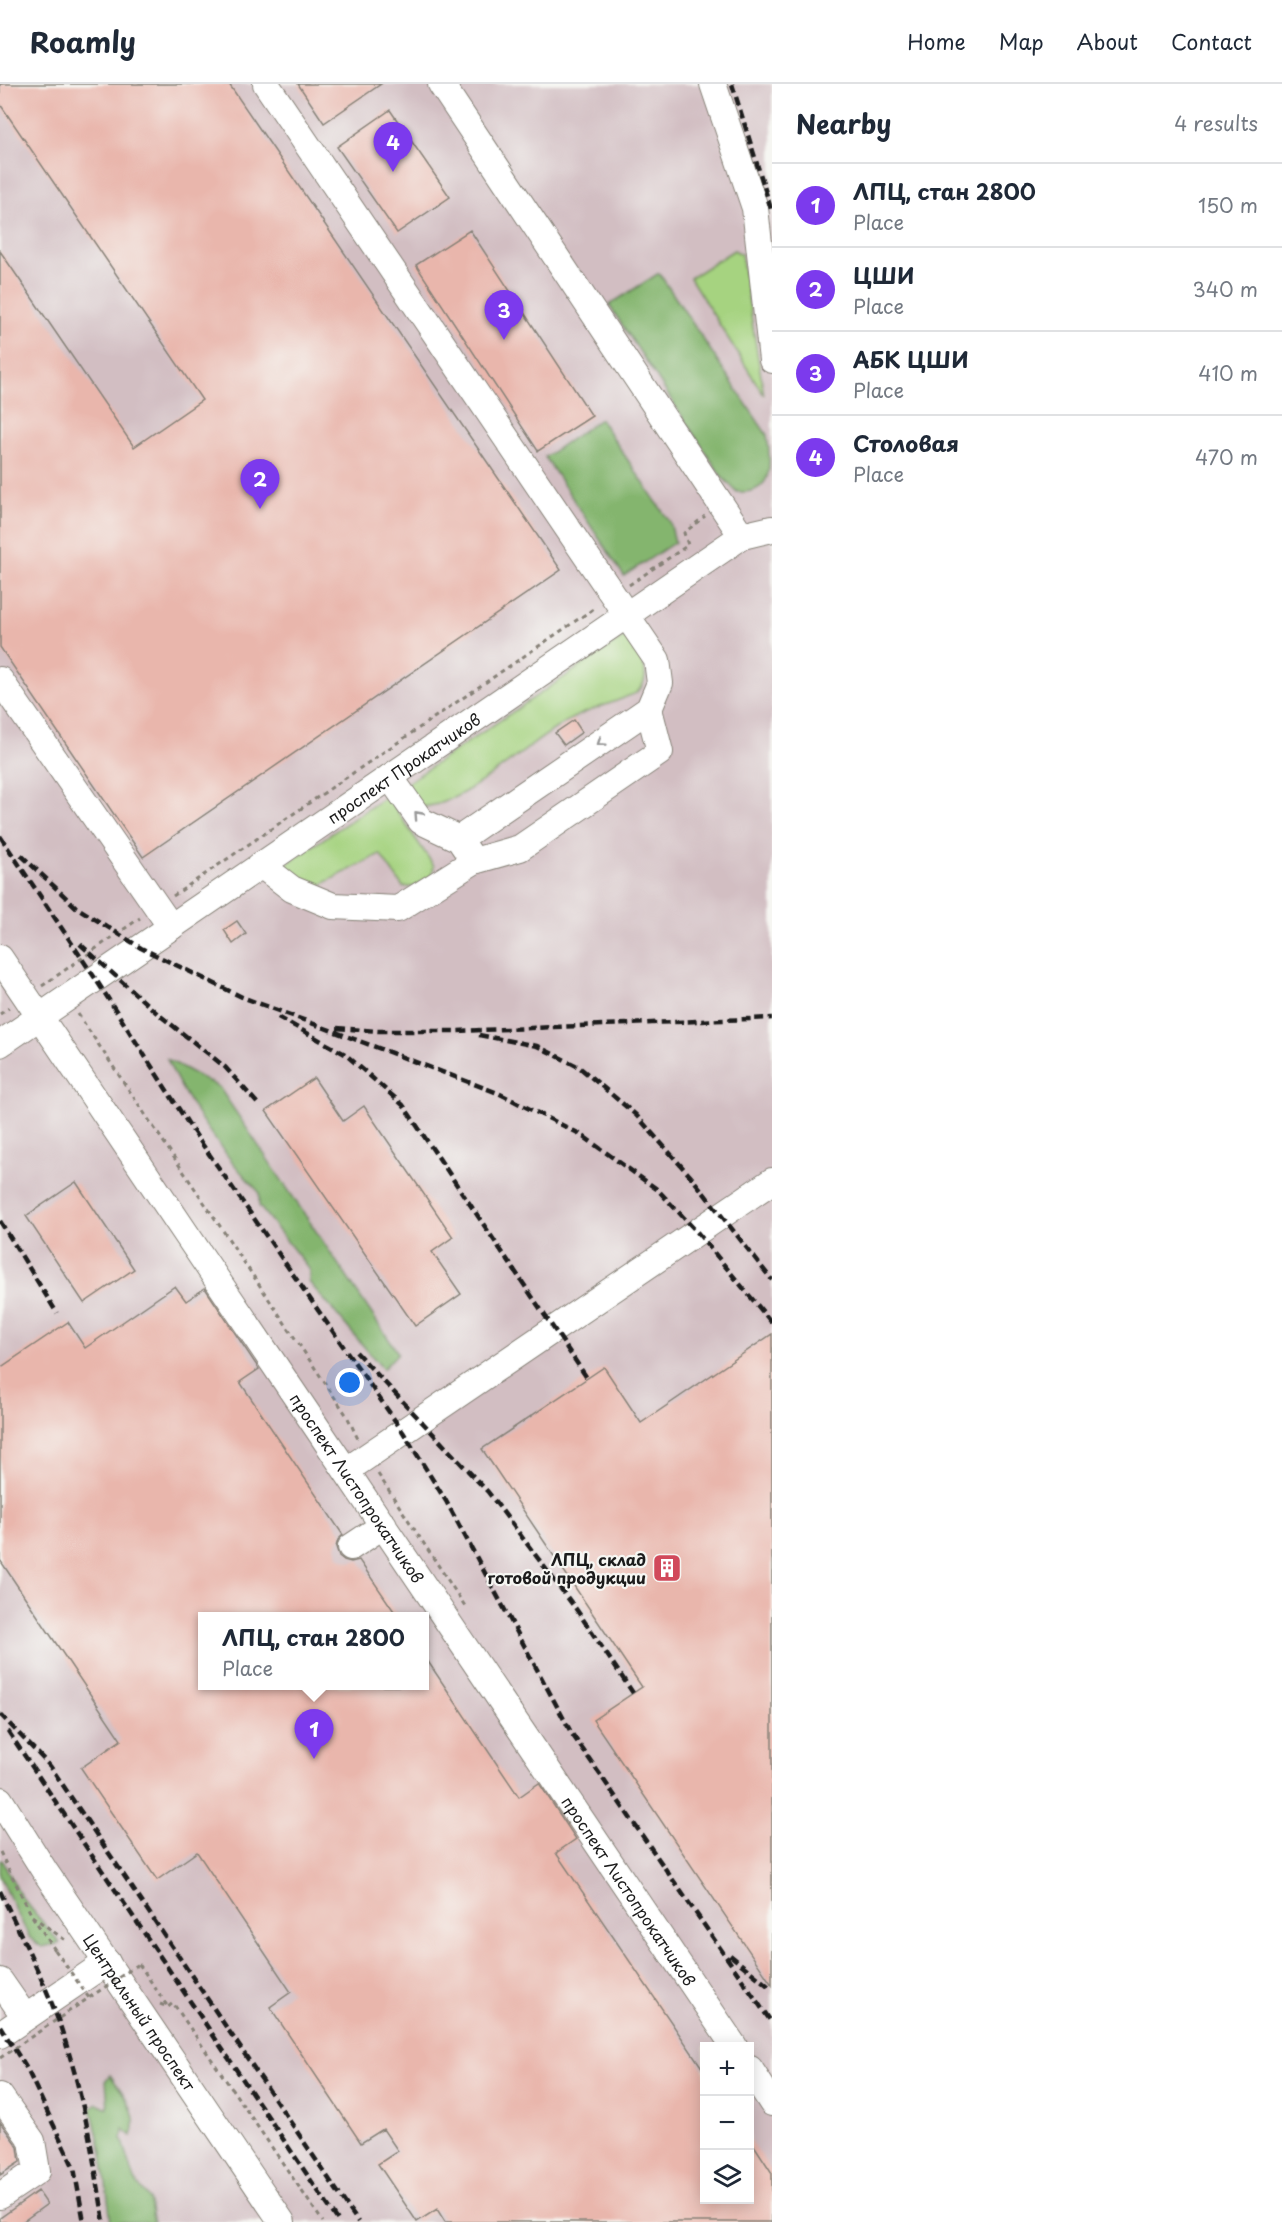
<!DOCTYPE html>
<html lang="en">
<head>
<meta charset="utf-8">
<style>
	:root { --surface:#fff; --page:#f6f6f7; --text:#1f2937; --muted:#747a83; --line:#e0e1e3; --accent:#7c3aed }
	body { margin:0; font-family:"Playpen Sans",sans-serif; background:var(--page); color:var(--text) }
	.controls { position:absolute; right:18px; bottom:18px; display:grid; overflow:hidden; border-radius:0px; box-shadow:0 3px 15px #0003 }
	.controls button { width:54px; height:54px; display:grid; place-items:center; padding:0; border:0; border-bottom:2px solid var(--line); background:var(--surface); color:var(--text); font:30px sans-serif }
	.you { position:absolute; left:350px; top:1299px; width:21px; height:21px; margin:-15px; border:4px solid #fff; border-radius:50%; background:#1a73e8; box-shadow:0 0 0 9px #1a73e833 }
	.badge { display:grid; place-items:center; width:39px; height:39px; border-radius:50%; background:var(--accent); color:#fff; font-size:20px; font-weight:700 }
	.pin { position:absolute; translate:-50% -50px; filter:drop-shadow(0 2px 3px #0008) }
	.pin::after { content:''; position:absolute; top:32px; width:21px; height:18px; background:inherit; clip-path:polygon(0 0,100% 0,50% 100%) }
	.popup { position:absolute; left:198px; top:1528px; width:231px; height:78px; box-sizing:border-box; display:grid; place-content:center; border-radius:0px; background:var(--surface); filter:drop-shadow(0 2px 4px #0005); font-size:20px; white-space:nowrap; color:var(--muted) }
	.popup b { font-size:22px; color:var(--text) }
	.popup::after { content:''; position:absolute; left:50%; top:100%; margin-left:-12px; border:12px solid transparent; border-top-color:var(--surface) }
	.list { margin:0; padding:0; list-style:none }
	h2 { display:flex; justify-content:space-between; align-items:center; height:78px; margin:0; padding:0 24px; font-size:26px }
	h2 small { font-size:20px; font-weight:400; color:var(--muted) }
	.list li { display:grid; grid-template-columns:39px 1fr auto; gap:18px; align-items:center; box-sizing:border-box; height:84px; padding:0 24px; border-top:2px solid var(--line) }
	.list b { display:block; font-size:22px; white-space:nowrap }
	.list p { margin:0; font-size:20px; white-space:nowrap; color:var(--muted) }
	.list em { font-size:20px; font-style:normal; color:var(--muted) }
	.icon { flex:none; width:33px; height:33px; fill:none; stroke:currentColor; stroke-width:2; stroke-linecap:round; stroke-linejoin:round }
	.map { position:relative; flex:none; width:772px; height:2138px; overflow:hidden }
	header { display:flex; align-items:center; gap:36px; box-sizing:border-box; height:84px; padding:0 30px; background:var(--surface); border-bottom:2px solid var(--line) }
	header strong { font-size:28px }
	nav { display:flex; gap:33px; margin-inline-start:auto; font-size:21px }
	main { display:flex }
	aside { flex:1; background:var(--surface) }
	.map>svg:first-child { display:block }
</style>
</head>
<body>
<header>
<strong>Roamly</strong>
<nav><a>Home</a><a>Map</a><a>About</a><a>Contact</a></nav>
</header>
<main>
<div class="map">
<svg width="772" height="2138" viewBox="0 0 772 2138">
	<rect width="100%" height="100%" fill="#f6f6f2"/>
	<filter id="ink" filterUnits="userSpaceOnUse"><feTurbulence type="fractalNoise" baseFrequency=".0167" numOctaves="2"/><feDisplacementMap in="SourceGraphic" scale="12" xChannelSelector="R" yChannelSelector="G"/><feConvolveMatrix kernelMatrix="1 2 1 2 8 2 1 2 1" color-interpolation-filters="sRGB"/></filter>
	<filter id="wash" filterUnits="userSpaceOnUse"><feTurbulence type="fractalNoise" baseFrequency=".008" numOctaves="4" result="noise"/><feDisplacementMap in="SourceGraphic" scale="24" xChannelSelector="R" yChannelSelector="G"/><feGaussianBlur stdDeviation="1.35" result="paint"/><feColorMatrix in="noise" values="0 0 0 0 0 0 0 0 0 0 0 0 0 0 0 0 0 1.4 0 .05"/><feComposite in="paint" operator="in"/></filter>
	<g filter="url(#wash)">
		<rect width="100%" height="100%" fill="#f2e9d5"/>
		<!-- industrial -->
		<path fill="#d2bec2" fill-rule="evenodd" d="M0,0H772V2138H0ZM203,1532H425V1602H203ZM704,1962H750V2116H704Z"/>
		<!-- green -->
		<path fill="#a6d380" stroke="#61784e" stroke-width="1.5" d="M734,166L741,170L764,311L690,194Z
			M627,551C637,566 656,592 637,608C634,611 627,612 624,614C607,621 589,626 573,634C531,655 467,722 420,723L404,701Z
			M387,712L434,782L432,791L414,803H403L380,770L315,804L293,795L282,783Z"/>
		<!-- forest -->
		<path fill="#84b56e" stroke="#506845" stroke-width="1.5" d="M659,189L767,351C772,385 772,410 737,408L722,393L609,221Z
			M600,335L670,438L675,458L624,492L545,373Z
			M167,975L219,1003L398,1269L383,1285L309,1198V1185L259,1122V1108C225,1073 186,1019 167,975Z
			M0,1776L3,1777L20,1811L60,1859L42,1863L30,1854L15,1825L0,1792Z
			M110,1991C123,2009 141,2030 132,2052L123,2045L122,2054L135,2096L149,2115L154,2138H111L102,2069L91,2024L97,2019L108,2024L106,1996Z"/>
		<g id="blocks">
			<!-- building -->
			<path fill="#e9b6ac" d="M0,0H229L561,486L143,773L0,563V167L134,363L202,316L0,20Z
				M298,0H381L324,39Z
				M390,26L450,113L397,149L337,63Z
				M470,146L592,332L538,367L416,181Z
				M574,636L582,648L564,661L555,649Z
				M237,837L246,850L233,860L224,846Z
				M314,994L343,1037L364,1022L453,1153L432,1168L461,1210L415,1242L266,1027Z
				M76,1098L134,1185L84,1219L26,1132Z
				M175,1202L186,1217L205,1204L259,1285L240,1298L343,1451L338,1456L336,1463L339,1472L344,1476L351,1478L359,1476L398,1533H203V1602H425V1573L519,1713L539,1699L576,1755L556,1769L705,1988V2115H750V2055L772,2089V2138H445L437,2125L417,2138L378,2080L398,2067L383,2045L361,2059L270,1923L291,1908L197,1768L157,1796L81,1684L121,1656L0,1476V1284L68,1238L85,1264Z
				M772,1250V1901L593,1636L642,1603L482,1365L604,1283L641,1339Z
				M0,2038L18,2063L20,2078L0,2091Z
				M38,2107L47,2120L22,2138H0V2134Z"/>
		</g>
	</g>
	<g filter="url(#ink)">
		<use href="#blocks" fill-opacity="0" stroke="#878278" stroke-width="1.5"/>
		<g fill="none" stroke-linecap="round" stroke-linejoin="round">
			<!-- minor casing -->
			<g stroke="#878278" stroke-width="28">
				<g id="minor">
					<path d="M266,0L657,576L660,599L649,625L459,755"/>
					<path d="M441,0L742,452"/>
					<path d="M713,0L755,124L772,276"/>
					<path d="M0,596L171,843"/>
					<path d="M474,777L520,764L660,668L649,625"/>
					<path d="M261,781L292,805L333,822L398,825L474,777L459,755L421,737L390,693"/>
					<path id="s1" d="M0,874L734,1962"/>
					<path id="s2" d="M0,960L742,452L772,445"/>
					<path d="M347,1386L772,1097"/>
					<path d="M351,1463L384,1441"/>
					<path id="s3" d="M0,1716L44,1786L282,2138"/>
					<path d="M0,1897L25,1933"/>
					<path d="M0,1951L107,1878"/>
					<path d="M750,1985L772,2019"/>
					<path d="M0,2012L32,2057L37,2087L0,2112"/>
				</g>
			</g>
			<!-- path -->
			<path stroke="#878278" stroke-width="3" stroke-dasharray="4.5 4.5" stroke-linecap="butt" d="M629,501L688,461L684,449L705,432
				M173,812L596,523
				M42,902L140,834
				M0,930L9,924
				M78,930L347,1332L358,1355
				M378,1390L465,1522
				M0,1768L32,1832L55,1866
				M32,1832L65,1856
				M139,1880L168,1923
				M160,1920L168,1923L173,1919L323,2138"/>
			<!-- minor -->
			<use href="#minor" stroke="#fff" stroke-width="26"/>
			<!-- rail -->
			<path stroke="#1c1c1c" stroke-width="4.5" stroke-dasharray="9 4.5" stroke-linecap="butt" d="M732,0L772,128
				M0,752L95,894L193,1047L403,1348L446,1417L572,1650L772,1939
				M21,771L76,823L141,864L242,913L498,1009L580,1050L658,1106L697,1148L772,1239
				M80,860L158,930L225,983L258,1020
				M278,933L345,970L403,1021L587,1294
				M337,944L378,947H458L772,934
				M479,951L537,962L579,983L636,1031L692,1094L772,1196
				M0,1137L57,1229
				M356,1268L488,1408L576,1525L633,1609
				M0,1630L50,1682L358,2138
				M8,1647L339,2138
				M0,1807C17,1843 35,1879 50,1915C79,1986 92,2063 104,2138
				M730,1871L772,1905
				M0,1942L27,1985L74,2084L84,2138"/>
			<!-- path-bridge -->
			<path stroke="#878278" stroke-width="3" stroke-dasharray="4.5 4.5" stroke-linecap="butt" d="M55,1866L89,1914
				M0,1974L139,1880"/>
		</g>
		<!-- one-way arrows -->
		<defs><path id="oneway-chevron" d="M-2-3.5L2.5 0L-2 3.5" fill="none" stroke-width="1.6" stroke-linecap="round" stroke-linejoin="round" transform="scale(1.5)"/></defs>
		<g stroke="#999">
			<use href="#oneway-chevron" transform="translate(601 658) rotate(146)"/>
			<use href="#oneway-chevron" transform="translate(418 731) rotate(-132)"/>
		</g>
	</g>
	<!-- icons -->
	<defs>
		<g id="building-square" transform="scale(1.5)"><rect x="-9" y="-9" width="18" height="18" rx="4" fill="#d1495b" stroke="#f6f6f2"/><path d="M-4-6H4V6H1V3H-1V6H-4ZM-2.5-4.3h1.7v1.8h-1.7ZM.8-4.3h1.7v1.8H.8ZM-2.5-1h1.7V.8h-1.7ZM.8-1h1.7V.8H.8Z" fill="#fff"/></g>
	</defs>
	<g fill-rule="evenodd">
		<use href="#building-square" x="667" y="1484"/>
	</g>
	<g text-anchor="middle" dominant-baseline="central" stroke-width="4.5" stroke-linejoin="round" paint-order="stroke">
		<!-- street labels -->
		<g font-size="16" fill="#1c1c1c" stroke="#f6f6f2">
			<text stroke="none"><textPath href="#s2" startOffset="489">проспект Прокатчиков</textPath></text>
			<text stroke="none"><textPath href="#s1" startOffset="639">проспект Листопрокатчиков</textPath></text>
			<text stroke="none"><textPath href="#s1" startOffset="1125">проспект Листопрокатчиков</textPath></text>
			<text stroke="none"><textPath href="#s3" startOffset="254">Центральный проспект</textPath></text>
		</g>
		<!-- poi labels -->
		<g font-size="16" font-weight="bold" fill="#1c1c1c" stroke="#f6f6f2" text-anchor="end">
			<text x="646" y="1475">ЛПЦ, склад<tspan x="646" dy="18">готовой продукции</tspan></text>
		</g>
	</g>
</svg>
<div class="controls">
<button>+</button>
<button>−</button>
<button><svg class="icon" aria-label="layers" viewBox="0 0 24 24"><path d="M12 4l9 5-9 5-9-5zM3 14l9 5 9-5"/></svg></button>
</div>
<div class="you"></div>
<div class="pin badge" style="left:314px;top:1675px">1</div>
<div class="popup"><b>ЛПЦ, стан 2800</b>Place</div>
<div class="pin badge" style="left:260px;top:425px">2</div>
<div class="pin badge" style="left:504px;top:256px">3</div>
<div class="pin badge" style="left:393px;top:88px">4</div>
</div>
<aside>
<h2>Nearby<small>4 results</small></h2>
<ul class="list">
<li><span class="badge">1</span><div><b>ЛПЦ, стан 2800</b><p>Place</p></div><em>150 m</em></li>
<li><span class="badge">2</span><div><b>ЦШИ</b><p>Place</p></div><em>340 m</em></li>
<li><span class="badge">3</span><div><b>АБК ЦШИ</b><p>Place</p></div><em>410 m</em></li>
<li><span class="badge">4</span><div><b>Столовая</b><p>Place</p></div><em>470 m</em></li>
</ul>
</aside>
</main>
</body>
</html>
